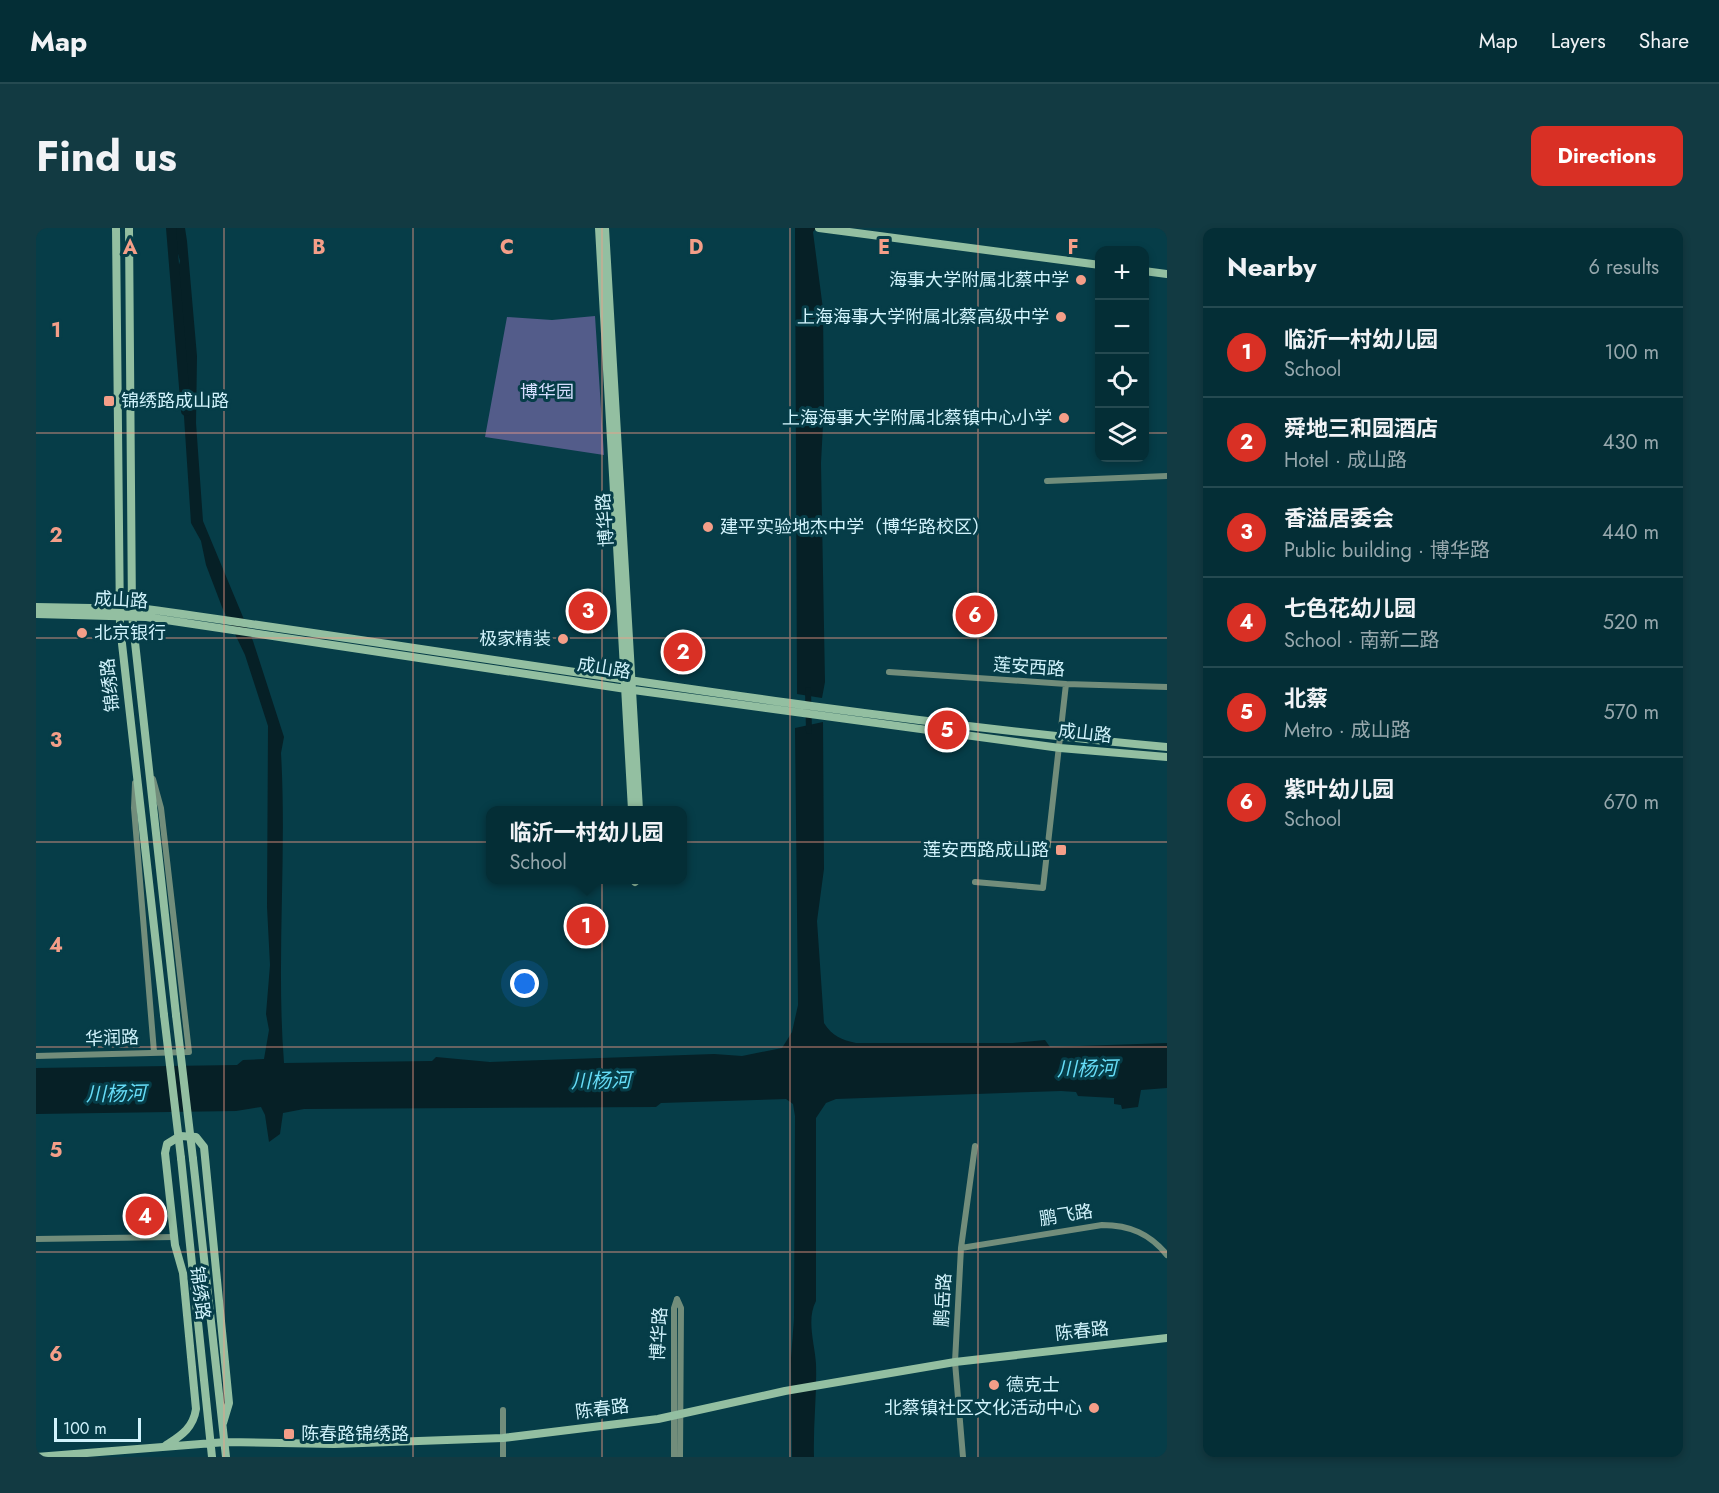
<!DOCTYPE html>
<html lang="en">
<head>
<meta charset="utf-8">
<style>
	:root { --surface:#042e36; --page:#123a42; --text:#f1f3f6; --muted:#97a8ad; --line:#254a51; --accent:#d93025 }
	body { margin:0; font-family:Jost,"Noto Sans SC",sans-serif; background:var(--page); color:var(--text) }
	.controls { position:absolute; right:18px; top:18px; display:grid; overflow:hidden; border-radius:12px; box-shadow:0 3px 9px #0003 }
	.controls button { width:54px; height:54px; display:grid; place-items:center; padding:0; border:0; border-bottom:2px solid var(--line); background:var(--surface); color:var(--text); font:30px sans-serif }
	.scale { position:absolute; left:18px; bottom:15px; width:87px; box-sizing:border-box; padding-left:6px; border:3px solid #d1f3fc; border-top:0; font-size:16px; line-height:21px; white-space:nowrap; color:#d1f3fc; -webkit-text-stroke:4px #063d48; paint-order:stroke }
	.you { position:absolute; left:489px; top:756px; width:21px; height:21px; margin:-15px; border:4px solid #fff; border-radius:50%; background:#1a73e8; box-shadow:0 0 0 9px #1a73e833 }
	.badge { display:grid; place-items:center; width:39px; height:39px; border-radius:50%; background:var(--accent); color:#fff; font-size:20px; font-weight:700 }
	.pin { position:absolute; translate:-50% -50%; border:3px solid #fff; box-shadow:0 2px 6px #0006 }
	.popup { position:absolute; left:450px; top:578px; width:201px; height:78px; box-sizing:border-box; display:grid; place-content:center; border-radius:12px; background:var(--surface); filter:drop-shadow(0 2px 4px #0005); font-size:20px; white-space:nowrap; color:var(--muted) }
	.popup b { font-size:22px; color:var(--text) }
	.popup::after { content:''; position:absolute; left:50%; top:100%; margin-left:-12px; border:12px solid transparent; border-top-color:var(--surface) }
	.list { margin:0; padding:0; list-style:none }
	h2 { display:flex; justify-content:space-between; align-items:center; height:78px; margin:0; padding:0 24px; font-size:26px }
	h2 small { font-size:20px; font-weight:400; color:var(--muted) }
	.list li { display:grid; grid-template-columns:39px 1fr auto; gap:18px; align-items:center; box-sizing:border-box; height:90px; padding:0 24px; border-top:2px solid var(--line) }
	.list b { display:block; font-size:22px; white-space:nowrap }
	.list p { margin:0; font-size:20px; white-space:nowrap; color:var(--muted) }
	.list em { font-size:20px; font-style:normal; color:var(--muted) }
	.icon { flex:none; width:33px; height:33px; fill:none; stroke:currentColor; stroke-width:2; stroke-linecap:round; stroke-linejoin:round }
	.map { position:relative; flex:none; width:1131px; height:1229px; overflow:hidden; border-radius:12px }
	header { display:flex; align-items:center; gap:36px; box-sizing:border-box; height:84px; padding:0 30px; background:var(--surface); border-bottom:2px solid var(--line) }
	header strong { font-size:28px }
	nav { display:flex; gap:33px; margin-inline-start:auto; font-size:21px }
	.intro { display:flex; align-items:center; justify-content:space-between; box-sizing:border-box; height:144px; padding:0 36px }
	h1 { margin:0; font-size:42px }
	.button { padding:15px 27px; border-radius:12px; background:var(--accent); color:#fff; font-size:21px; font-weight:700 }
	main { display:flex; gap:36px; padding:0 36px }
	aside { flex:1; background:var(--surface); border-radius:12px; box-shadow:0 3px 9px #0003 }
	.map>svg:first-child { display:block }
</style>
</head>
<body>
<header>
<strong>Map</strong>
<nav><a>Map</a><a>Layers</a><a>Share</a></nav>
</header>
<div class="intro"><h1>Find us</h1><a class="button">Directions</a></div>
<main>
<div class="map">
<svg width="1131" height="1229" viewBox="0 0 1131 1229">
	<rect width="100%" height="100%" fill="#063d48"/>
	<!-- green -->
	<path fill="#535c8a" d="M559,88L568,227L449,209L471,89L516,92Z"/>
	<!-- water -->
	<path fill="#062026" d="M135,0H149L151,13L161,128L160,195L167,293L217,413L248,509L245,525C251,628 240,732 248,835L396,833L400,829L454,834L678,826L706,828L746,820L756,804L762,777L759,500L787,494L788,641L781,693L788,795C796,808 806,812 820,815H977L1009,812L1014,819L1131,815V860L1105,862L1102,879L1086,881L1085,877L1078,876V870L1042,868L1040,864L1025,863L800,871L790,875L780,890V1073C770,1092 779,1116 780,1136C781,1167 777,1198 778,1229H756L755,1130L758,1091L759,888L757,876L750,871L625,875L620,879L268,881L247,885L244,906L233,914L229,887L225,879L200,883L0,886V840L201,837L207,832L228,831L233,802L230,786L234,737L231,679L232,498L209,427L186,379L170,337L165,313L155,295L139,52L144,33Z
		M759,0H780L777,4L787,81L788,178L785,235L789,454L786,470L761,466Z"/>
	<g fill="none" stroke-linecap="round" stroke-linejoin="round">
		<!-- canal -->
		<path stroke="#062026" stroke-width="6" d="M772,462L773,503"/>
		<!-- river -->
		<path stroke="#062026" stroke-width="10" d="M135,0L150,183"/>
		<!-- street -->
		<path stroke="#728d7b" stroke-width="6" d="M1011,253L1131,248
			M853,444L1030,456L1131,459
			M99,555L98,580L118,824
			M939,654L1007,660L1030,456
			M0,828L153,824L125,580L117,551
			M0,1011L138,1009
			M925,1020L1066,997C1094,997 1114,1006 1131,1027
			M641,1071L645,1080L644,1229
			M467,1182V1229
			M638,1229V1080L641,1071
			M927,1229L919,1134L925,1020L939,918"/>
		<!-- secondary -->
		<path stroke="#93bfa1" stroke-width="8" d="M80,0L84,398L128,787
			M93,0L96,387L140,787
			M563,0L596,582
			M569,0L603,582
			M783,0L1064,37
			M1108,43L1131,46
			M0,379L110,381C450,428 789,488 1131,519
			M0,386L110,389L590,461L1024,520L1131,529
			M599,654L601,652
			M145,930L176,1229
			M157,931L190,1229
			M129,1218C144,1208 157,1201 160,1181L147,1045L139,1017L129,925L131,916L144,908L160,909L168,919L193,1175L187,1195
			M0,1229L190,1214L298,1216L467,1210L622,1191L749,1163L919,1134L1131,1110"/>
		<!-- secondary-bridge -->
		<path stroke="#93bfa1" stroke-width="8" d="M128,787L145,930
			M140,787L157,931"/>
	</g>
	<!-- grid -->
	<path fill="none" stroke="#f49e88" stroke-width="1.5" stroke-opacity="0.55" d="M188,0V1229M377,0V1229M566,0V1229M754,0V1229M942,0V1229M0,205H1064M1108,205H1131M0,410H1131M0,614H1131M0,819H1131M0,1024H1131"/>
	<!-- markers -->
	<g fill="#f49e88" stroke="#063d48" stroke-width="2">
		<circle cx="1045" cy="52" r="6"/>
		<circle cx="1025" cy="89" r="6"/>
		<rect x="67" y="167" width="12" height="12" rx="3"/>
		<circle cx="1028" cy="190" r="6"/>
		<circle cx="672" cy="299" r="6"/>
		<circle cx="46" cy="405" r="6"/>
		<circle cx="527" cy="411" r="6"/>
		<rect x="1019" y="616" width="12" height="12" rx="3"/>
		<circle cx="958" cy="1157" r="6"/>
		<circle cx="1058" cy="1180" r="6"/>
		<rect x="247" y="1200" width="12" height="12" rx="3"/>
	</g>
	<g text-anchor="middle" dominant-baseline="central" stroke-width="6" stroke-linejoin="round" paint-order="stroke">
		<!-- poi labels -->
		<g font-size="18" fill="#d1f3fc" stroke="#063d48" text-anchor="end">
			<text x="1033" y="52">海事大学附属北蔡中学</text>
			<text x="1013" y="89">上海海事大学附属北蔡高级中学</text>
			<text x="85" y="173" text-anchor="start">锦绣路成山路</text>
			<text x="1016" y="190">上海海事大学附属北蔡镇中心小学</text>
			<text x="684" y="299" text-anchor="start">建平实验地杰中学（博华路校区）</text>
			<text x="58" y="405" text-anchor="start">北京银行</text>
			<text x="515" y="411">极家精装</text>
			<text x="1013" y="622">莲安西路成山路</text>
			<text x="970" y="1157" text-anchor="start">德克士</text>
			<text x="1046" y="1180">北蔡镇社区文化活动中心</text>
			<text x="265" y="1206" text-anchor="start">陈春路锦绣路</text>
		</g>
		<!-- park labels -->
		<g font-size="18" fill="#d6defe" stroke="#063d48">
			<text x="511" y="164">博华园</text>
		</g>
		<!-- street labels -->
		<g font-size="18" fill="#d1f3fc" stroke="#063d48">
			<text transform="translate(569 292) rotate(-94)">博华路</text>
			<text transform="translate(85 372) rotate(3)">成山路</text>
			<text transform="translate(993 439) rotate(4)">莲安西路</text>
			<text transform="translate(568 440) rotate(9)">成山路</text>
			<text transform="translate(74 457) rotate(-96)">锦绣路</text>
			<text transform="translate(1049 505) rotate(6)">成山路</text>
			<text transform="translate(76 810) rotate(-2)">华润路</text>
			<text transform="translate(1030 987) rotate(-9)">鹏飞路</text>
			<text transform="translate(164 1065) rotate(83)">锦绣路</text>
			<text transform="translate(907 1072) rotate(-87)">鹏岳路</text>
			<text transform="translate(1046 1103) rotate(-6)">陈春路</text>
			<text transform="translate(623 1106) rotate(-87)">博华路</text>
			<text transform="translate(566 1181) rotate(-7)">陈春路</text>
		</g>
		<!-- water labels -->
		<g font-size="20" font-style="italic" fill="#66dcf7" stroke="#063d48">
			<text transform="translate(1051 841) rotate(-1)">川杨河</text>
			<text transform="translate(565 853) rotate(-1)">川杨河</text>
			<text transform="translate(80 866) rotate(-1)">川杨河</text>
		</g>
	</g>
	<g font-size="20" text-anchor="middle" font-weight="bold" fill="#f49e88" stroke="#063d48" stroke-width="6" stroke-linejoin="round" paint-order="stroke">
		<text x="94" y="26">A</text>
		<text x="283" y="26">B</text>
		<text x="471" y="26">C</text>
		<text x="660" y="26">D</text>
		<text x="848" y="26">E</text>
		<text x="1037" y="26">F</text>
		<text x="20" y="109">1</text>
		<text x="20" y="314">2</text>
		<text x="20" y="519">3</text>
		<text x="20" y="724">4</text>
		<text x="20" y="929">5</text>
		<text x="20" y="1133">6</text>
	</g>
</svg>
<div class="controls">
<button>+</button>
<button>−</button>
<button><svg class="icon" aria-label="locate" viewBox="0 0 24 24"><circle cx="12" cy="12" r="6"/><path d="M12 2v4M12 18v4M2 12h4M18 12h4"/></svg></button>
<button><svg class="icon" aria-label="layers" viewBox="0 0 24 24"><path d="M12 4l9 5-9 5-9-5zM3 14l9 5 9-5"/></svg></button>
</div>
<div class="scale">100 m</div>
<div class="you"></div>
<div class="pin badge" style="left:550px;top:698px">1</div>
<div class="popup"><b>临沂一村幼儿园</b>School</div>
<div class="pin badge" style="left:647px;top:424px">2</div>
<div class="pin badge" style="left:552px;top:383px">3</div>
<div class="pin badge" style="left:109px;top:988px">4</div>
<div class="pin badge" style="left:911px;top:502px">5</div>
<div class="pin badge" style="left:939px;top:387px">6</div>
</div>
<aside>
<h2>Nearby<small>6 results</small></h2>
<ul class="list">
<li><span class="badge">1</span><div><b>临沂一村幼儿园</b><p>School</p></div><em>100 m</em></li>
<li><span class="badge">2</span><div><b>舜地三和园酒店</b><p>Hotel · 成山路</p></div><em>430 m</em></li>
<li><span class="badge">3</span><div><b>香溢居委会</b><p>Public building · 博华路</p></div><em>440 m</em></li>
<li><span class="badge">4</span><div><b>七色花幼儿园</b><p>School · 南新二路</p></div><em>520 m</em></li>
<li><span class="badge">5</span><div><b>北蔡</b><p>Metro · 成山路</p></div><em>570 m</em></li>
<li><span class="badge">6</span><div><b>紫叶幼儿园</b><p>School</p></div><em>670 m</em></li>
</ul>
</aside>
</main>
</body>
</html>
